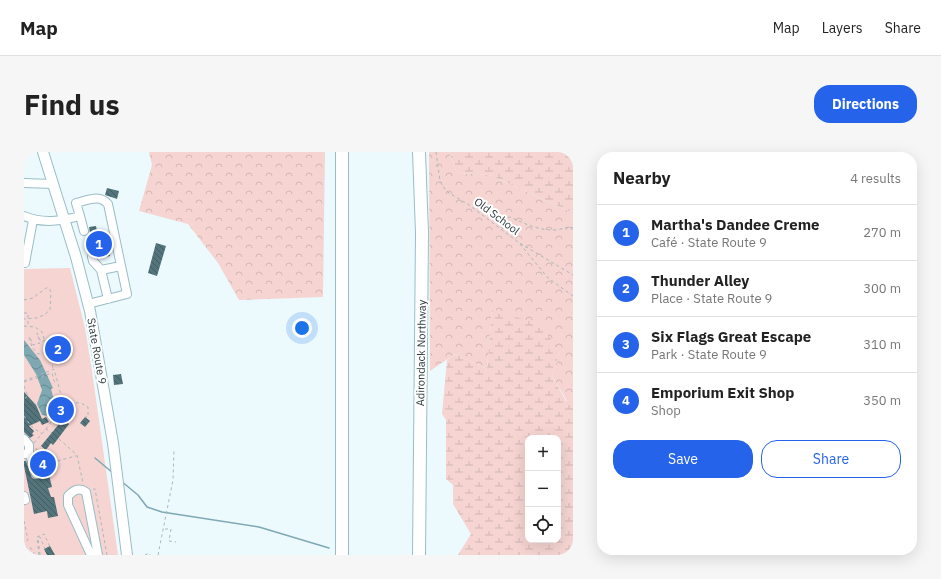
<!DOCTYPE html>
<html lang="en">
<head>
<meta charset="utf-8">
<style>
	:root { --surface:#fff; --page:#f6f6f6; --text:#222; --muted:#767676; --line:#e0e0e0; --accent:#2563eb }
	body { margin:0; font-family:"IBM Plex Sans",sans-serif; background:var(--page); color:var(--text) }
	.controls { position:absolute; right:12px; bottom:12px; display:grid; overflow:hidden; border-radius:8px; box-shadow:0 4px 16px #0002 }
	.controls button { width:36px; height:36px; display:grid; place-items:center; padding:0; border:0; border-bottom:1px solid var(--line); background:var(--surface); color:var(--text); font:20px sans-serif }
	.you { position:absolute; left:278px; top:176px; width:14px; height:14px; margin:-10px; border:3px solid #fff; border-radius:50%; background:#1a73e8; box-shadow:0 0 0 6px #1a73e833 }
	.badge { display:grid; place-items:center; width:26px; height:26px; border-radius:50%; background:var(--accent); color:#fff; font-size:13px; font-weight:700 }
	.pin { position:absolute; translate:-50% -50%; border:2px solid #fff; box-shadow:0 1px 4px #0006 }
	.list { margin:0; padding:0; list-style:none }
	h2 { display:flex; justify-content:space-between; align-items:center; height:52px; margin:0; padding:0 16px; font-size:17px }
	h2 small { font-size:13px; font-weight:400; color:var(--muted) }
	.list li { display:grid; grid-template-columns:26px 1fr auto; gap:12px; align-items:center; box-sizing:border-box; height:56px; padding:0 16px; border-top:1px solid var(--line) }
	.list b { display:block; font-size:15px; white-space:nowrap }
	.list p { margin:0; font-size:13px; white-space:nowrap; color:var(--muted) }
	.list em { font-size:13px; font-style:normal; color:var(--muted) }
	.actions { display:flex; gap:8px; padding:12px 16px }
	.actions a { flex:1; padding:9px 0; border:1px solid var(--accent); border-radius:16px; text-align:center; font-size:14px; color:var(--accent) }
	.actions .main { background:var(--accent); color:#fff }
	.icon { flex:none; width:22px; height:22px; fill:none; stroke:currentColor; stroke-width:2; stroke-linecap:round; stroke-linejoin:round }
	.map { position:relative; flex:none; width:549px; height:403px; overflow:hidden; border-radius:16px }
	header { display:flex; align-items:center; gap:24px; box-sizing:border-box; height:56px; padding:0 20px; background:var(--surface); border-bottom:1px solid var(--line) }
	header strong { font-size:19px }
	nav { display:flex; gap:22px; margin-inline-start:auto; font-size:14px }
	.intro { display:flex; align-items:center; justify-content:space-between; box-sizing:border-box; height:96px; padding:0 24px }
	h1 { margin:0; font-size:28px }
	.button { padding:10px 18px; border-radius:16px; background:var(--accent); color:#fff; font-size:14px; font-weight:700 }
	main { display:flex; gap:24px; padding:0 24px }
	aside { flex:1; background:var(--surface); border-radius:16px; box-shadow:0 4px 16px #0002 }
	.map>svg:first-child { display:block }
</style>
</head>
<body>
<header>
<strong>Map</strong>
<nav><a>Map</a><a>Layers</a><a>Share</a></nav>
</header>
<div class="intro"><h1>Find us</h1><a class="button">Directions</a></div>
<main>
<div class="map">
<svg width="549" height="403" viewBox="0 0 549 403">
	<defs>
		<pattern id="forest-crowns" width="20" height="18" patternUnits="userSpaceOnUse"><rect width="20" height="18" fill="#f5d4d1"/><path d="M2 6a3 3 0 1 1 6 0M12 15a3 3 0 1 1 6 0" fill="none" stroke="#d2b7b4"/></pattern>
		<pattern id="wetland-marsh" width="20" height="14" patternUnits="userSpaceOnUse"><rect width="20" height="14" fill="#f5d4d1"/><path d="M1 5h8M5 5V1M11 12h8M15 12V8" fill="none" stroke="#d2b7b4"/></pattern>
		<pattern id="water-waves" width="16" height="10" patternUnits="userSpaceOnUse"><rect width="16" height="10" fill="#7ea8b2"/><path d="M0 5q4-4 8 0t8 0" fill="none" stroke="#678a92"/></pattern>
		<pattern id="building-back-hatch" width="6" height="6" patternUnits="userSpaceOnUse"><rect width="6" height="6" fill="#53747b"/><path d="M-1 5l2 2M0 0l6 6M5-1l2 2" fill="none" stroke="#425c61"/></pattern>
	</defs>
	<rect width="100%" height="100%" fill="#ecfafe"/>
	<!-- forest -->
	<path fill="url(#forest-crowns)" d="M125,0H301L299,145L215,148L194,111L164,72L115,59L128,13Z
		M405,0H425L433,21L466,23L549,61V246L543,249L528,224L536,200L468,157L463,217L431,202L406,219Z"/>
	<!-- wetland -->
	<path fill="url(#wetland-marsh)" fill-rule="evenodd" d="M425,0H549V61L466,23L433,21Z
		M468,157L517,173L536,200L528,224L542,249L549,246V403H434L447,382L429,352V333L422,327V268L418,262L423,208L431,202L463,217ZM504,286H534V388H504Z"/>
	<!-- green -->
	<path fill="#f5d4d1" d="M46,116L61,176L68,219L94,403H0V117Z"/>
	<!-- water -->
	<path fill="url(#water-waves)" d="M0,188L16,208L29,236L27,237L32,255L26,264L18,263L13,252L18,238L12,222L0,203Z"/>
	<g fill="none" stroke-linecap="round" stroke-linejoin="round">
		<!-- stream -->
		<path stroke="#7ea8b2" stroke-width="1.5" d="M71,306L89,321
			M97,329L114,343L123,355L138,360L235,375L305,396"/>
	</g>
	<!-- building -->
	<path fill="url(#building-back-hatch)" d="M83,36L95,39L93,47L81,43Z
		M72,74L73,79L80,78L86,104L74,107L72,101L69,100L65,75Z
		M132,91L142,94L133,124L124,121Z
		M35,191L40,195L33,203L29,199Z
		M97,222L99,232L90,233L89,223Z
		M0,240L12,253L18,267L22,265L25,270L18,273L16,269L5,274L10,279L8,282L10,283L6,286L0,280Z
		M61,265L66,269L61,275L56,271Z
		M39,267L45,272L33,288L29,293L27,291L22,298L17,294Z
		M19,299L28,335L24,336L27,345H30L34,364L24,366L23,359L10,362L0,314V309H2L8,326L11,327L16,326L17,320L11,301Z
		M26,394L31,403H23L20,397Z"/>
	<g fill="none" stroke-linecap="round" stroke-linejoin="round">
		<!-- minor casing -->
		<g stroke="#9abdc5" stroke-width="10">
			<path id="minor" d="M0,31L29,32
				M0,64C19,72 37,69 56,64L52,51C65,48 75,42 84,52L103,142L64,152
				M56,64L60,79
				M68,105L69,109L77,118L84,147
				M1,111L9,68
				M77,118L97,114
				M0,287L5,293V300L1,302
				M5,300L12,322
				M0,344L1,348
				M67,403L44,353V344C50,338 55,335 62,340L74,403"/>
		</g>
		<!-- major casing -->
		<g stroke="#9abdc5" stroke-width="12">
			<path id="major" d="M19,0L52,105L66,159L89,291L103,403"/>
		</g>
		<!-- highway casing -->
		<g stroke="#9abdc5" stroke-width="14">
			<path id="highway" d="M318,0V403
				M395,0L398,81L395,403"/>
		</g>
		<!-- path -->
		<path stroke="#aab8bc" stroke-width="1" stroke-dasharray="3 3" stroke-linecap="butt" d="M412,0L416,29L422,39L445,53L494,90L549,123
			M479,77L476,73L477,67L486,65C502,72 512,78 531,78C537,78 543,74 549,76
			M496,92L524,126L549,144
			M0,148L9,146L22,136H25L27,140L26,158L20,163L12,166L0,167
			M0,161H4V174
			M0,174L11,175L18,180L29,216
			M21,188L17,190L13,181L16,191L9,193L6,185H5L8,195L14,202L25,200
			M0,229L30,217L39,250V253L22,277
			M0,230L28,221L30,229L33,231
			M0,234L4,244L0,247
			M40,250L57,251L64,255V265H61
			M0,264L7,274L18,282
			M35,287L53,303L59,331
			M10,291L22,277L28,281
			M12,296L14,300
			M22,312L52,304
			M69,337H71L83,403
			M0,369L4,388L0,390
			M141,377H147L145,389L152,390
			M0,395L7,396L11,403
			M15,403L13,385L20,382L26,395
			M16,403L14,386L16,385L21,397
			M121,403L125,401L126,403
			M134,403L149,328L150,297"/>
		<!-- minor -->
		<use href="#minor" stroke="#fff" stroke-width="8"/>
		<!-- major -->
		<use href="#major" stroke="#fff" stroke-width="10"/>
		<!-- highway -->
		<use href="#highway" stroke="#fff" stroke-width="12"/>
	</g>
	<g text-anchor="middle" dominant-baseline="central" stroke-width="4" stroke-linejoin="round" paint-order="stroke">
		<!-- street labels -->
		<g font-size="11" fill="#2c3b3e" stroke="#fff">
			<text transform="translate(473 64) rotate(37)">Old School</text>
			<text transform="translate(73 199) rotate(80)">State Route 9</text>
			<text transform="translate(397 201) rotate(-89)">Adirondack Northway</text>
		</g>
	</g>
</svg>
<div class="controls">
<button>+</button>
<button>−</button>
<button><svg class="icon" aria-label="locate" viewBox="0 0 24 24"><circle cx="12" cy="12" r="6"/><path d="M12 2v4M12 18v4M2 12h4M18 12h4"/></svg></button>
</div>
<div class="you"></div>
<div class="pin badge" style="left:75px;top:92px">1</div>
<div class="pin badge" style="left:34px;top:197px">2</div>
<div class="pin badge" style="left:37px;top:258px">3</div>
<div class="pin badge" style="left:19px;top:312px">4</div>
</div>
<aside>
<h2>Nearby<small>4 results</small></h2>
<ul class="list">
<li><span class="badge">1</span><div><b>Martha's Dandee Creme</b><p>Café · State Route 9</p></div><em>270 m</em></li>
<li><span class="badge">2</span><div><b>Thunder Alley</b><p>Place · State Route 9</p></div><em>300 m</em></li>
<li><span class="badge">3</span><div><b>Six Flags Great Escape</b><p>Park · State Route 9</p></div><em>310 m</em></li>
<li><span class="badge">4</span><div><b>Emporium Exit Shop</b><p>Shop</p></div><em>350 m</em></li>
</ul>
<div class="actions"><a class="main">Save</a><a>Share</a></div>
</aside>
</main>
</body>
</html>
